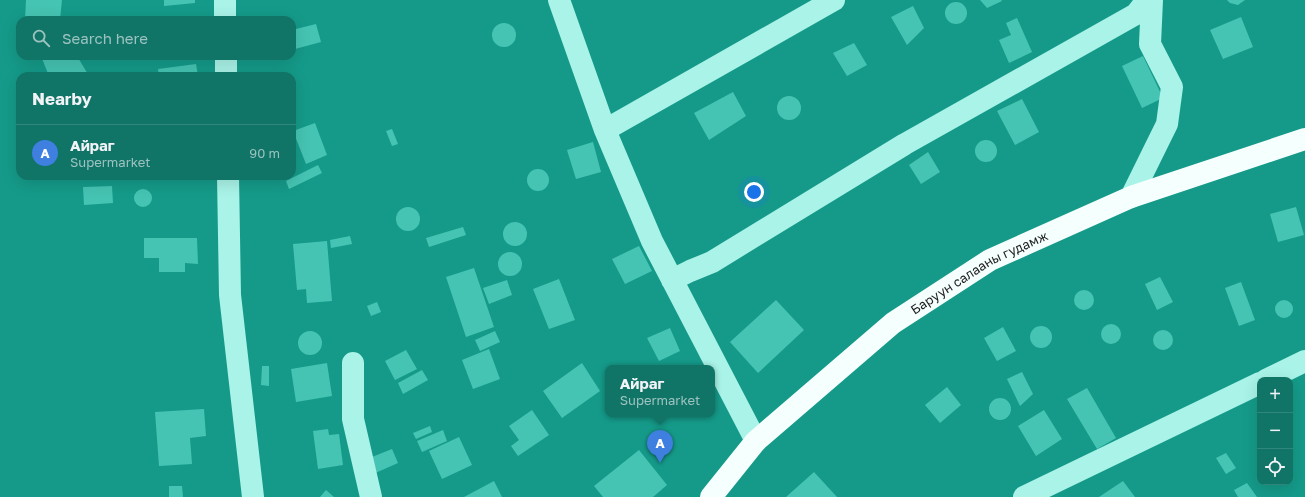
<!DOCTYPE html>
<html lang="en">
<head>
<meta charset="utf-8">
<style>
	:root { --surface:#107467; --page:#19796d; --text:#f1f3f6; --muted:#9cc3c0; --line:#30867b; --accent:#f7b7b7 }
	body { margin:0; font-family:"Golos Text",sans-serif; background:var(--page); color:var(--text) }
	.controls { position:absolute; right:12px; bottom:12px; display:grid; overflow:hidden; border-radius:8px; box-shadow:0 4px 16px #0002 }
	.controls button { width:36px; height:36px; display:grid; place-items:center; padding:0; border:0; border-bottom:1px solid var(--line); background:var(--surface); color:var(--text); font:20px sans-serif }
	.you { position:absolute; left:754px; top:192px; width:14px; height:14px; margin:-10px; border:3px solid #fff; border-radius:50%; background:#1a73e8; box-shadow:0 0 0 6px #1a73e833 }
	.badge { display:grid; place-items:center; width:26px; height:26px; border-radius:50%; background:var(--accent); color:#fff; font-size:13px; font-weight:700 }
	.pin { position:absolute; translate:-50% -33px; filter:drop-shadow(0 1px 2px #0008) }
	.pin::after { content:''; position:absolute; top:21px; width:14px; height:12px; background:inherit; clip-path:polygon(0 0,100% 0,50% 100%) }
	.popup { position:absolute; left:605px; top:365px; width:110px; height:52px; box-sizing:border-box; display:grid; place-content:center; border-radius:8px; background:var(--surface); filter:drop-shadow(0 1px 3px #0005); font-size:13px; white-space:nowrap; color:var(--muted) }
	.popup b { font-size:15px; color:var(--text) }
	.popup::after { content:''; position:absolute; left:50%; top:100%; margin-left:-8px; border:8px solid transparent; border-top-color:var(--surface) }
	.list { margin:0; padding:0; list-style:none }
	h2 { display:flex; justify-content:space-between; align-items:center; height:52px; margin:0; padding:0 16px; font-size:17px }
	h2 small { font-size:13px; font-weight:400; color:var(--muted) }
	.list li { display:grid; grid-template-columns:26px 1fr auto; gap:12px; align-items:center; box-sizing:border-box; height:56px; padding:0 16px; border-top:1px solid var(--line) }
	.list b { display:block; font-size:15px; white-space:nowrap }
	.list p { margin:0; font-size:13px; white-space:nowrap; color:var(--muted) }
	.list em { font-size:13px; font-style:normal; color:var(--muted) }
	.icon { flex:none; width:22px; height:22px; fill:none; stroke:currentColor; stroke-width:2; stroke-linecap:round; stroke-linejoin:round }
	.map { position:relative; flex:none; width:1305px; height:497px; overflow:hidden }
	.search { position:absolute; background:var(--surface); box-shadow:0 4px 16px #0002; left:16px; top:16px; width:280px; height:44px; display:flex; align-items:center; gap:10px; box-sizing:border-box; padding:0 14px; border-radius:12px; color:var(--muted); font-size:15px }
	.panel { position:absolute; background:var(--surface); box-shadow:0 4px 16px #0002; left:16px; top:72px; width:280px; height:108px; border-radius:12px }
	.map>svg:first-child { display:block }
</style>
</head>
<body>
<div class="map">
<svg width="1305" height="497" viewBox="0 0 1305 497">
	<rect width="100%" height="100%" fill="#159a89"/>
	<!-- building -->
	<path fill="#46c4b3" d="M26,0H62L60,20H25Z
		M164,0H195V3L164,6Z
		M980,0H1001L1002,1L987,8Z
		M1227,0H1245L1238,5L1230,3Z
		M945 13a11 11 0 1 1 22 0a11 11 0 1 1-22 0Z
		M913,6L924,28L907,45L891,17Z
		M1241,17L1253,47L1223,59L1210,30Z
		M1017,18L1032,52L1009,63L999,40L1011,35L1006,23Z
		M492 35a12 12 0 1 1 24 0a12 12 0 1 1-24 0Z
		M316,24L321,42L295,49L292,39V30Z
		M854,43L867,65L847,76L833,53Z
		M41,56H77L89,76H49Z
		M1143,56L1163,98L1142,108L1122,66Z
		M196,64L198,76H159L158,69Z
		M733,92L746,116L709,140L694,113Z
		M777 108a12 12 0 1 1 24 0a12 12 0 1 1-24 0Z
		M1022,99L1039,132L1015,145L997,111Z
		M315,123L327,155L306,164L293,131Z
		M392,129L398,144L392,146L386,131Z
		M975 151a11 11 0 1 1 22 0a11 11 0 1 1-22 0Z
		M593,142L601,172L576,179L567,150Z
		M928,152L940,172L921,184L909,165Z
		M318,165L322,173L289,189L286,181Z
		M527 180a11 11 0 1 1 22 0a11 11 0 1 1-22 0Z
		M112,186L113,203L84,205L83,187Z
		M134 198a9 9 0 1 1 18 0a9 9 0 1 1-18 0Z
		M396 219a12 12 0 1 1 24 0a12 12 0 1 1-24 0Z
		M1296,207L1304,235L1278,242L1270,214Z
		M503 234a12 12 0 1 1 24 0a12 12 0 1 1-24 0Z
		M463,227L466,235L429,247L426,238Z
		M350,236L352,244L331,248L330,240Z
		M144,238H197L198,264L185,263V272H159V258H144Z
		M327,241L332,301L307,303L306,289L297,290L293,244Z
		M639,246L652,271L625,284L612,259Z
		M498 264a12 12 0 1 1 24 0a12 12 0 1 1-24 0Z
		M474,268L494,327L466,337L446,277Z
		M1160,277L1173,302L1157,310L1145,284Z
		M559,279L575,320L549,329L533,289Z
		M507,280L512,295L489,304L483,288Z
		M1241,282L1255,320L1239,326L1225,288Z
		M1074 300a10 10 0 1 1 20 0a10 10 0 1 1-20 0Z
		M776,300L804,330L758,373L730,342Z
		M1275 309a9 9 0 1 1 18 0a9 9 0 1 1-18 0Z
		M377,302L381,312L371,316L367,306Z
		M1101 334a10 10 0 1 1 20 0a10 10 0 1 1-20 0Z
		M1030 337a11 11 0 1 1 22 0a11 11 0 1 1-22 0Z
		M1003,327L1016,351L997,361L984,338Z
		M670,328L680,351L659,361L647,338Z
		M1153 340a10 10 0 1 1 20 0a10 10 0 1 1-20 0Z
		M298 343a12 12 0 1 1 24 0a12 12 0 1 1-24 0Z
		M495,331L500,342L480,351L475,340Z
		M489,349L500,379L473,389L462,360Z
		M406,350L417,369L395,380L385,361Z
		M327,363L332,396L296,402L291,369Z
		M582,363L600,391L562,418L543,391Z
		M262,366H269V386L261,385Z
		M422,370L428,380L403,394L398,383Z
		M1022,372L1033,394L1020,406L1007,379Z
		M947,387L961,405L940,423L925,405Z
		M1087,388L1116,438L1097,449L1067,399Z
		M989 409a11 11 0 1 1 22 0a11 11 0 1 1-22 0Z
		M204,409L206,436L190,438L192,464L159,466L155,412Z
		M532,410L549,435L518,456L511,446L519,440L509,426Z
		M1044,410L1062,439L1036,456L1018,426Z
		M430,426L432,432L416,439L413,433Z
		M328,429L329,435L339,434L343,465L318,469L313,431Z
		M443,430L447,441L422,452L417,441Z
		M459,437L472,465L442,479L429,451Z
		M392,449L398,463L373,474L367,459Z
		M639,450L667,485L653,497H603L594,486Z
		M1226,453L1236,468L1226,474L1216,458Z
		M814,472L837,497H786Z
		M494,481L502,497H464Z
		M1123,481L1135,497H1099Z
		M1247,483L1257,497H1238L1234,490Z
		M169,486H182L183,497H169Z
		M326,490L334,497H320Z"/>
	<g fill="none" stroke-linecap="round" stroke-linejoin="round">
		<!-- minor -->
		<path stroke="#a9f3e8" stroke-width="22" d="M225,0V20
			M559,0L605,130L652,241L756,441
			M226,56V76
			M605,130L834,0
			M228,176L230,295L253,497
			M1131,197L1167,124L1172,87L1150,44L1152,0
			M672,280L690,271L712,262L905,144L1136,14L1147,0
			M353,363V419L371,497
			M1266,380L1305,361
			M1024,497L1260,383"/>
		<!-- major -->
		<path stroke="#f5fffe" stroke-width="22" id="s1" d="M711,497L756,441L893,323L990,260L1131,197L1305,139"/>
	</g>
	<g text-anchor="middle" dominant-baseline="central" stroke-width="3.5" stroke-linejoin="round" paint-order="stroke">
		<!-- street labels -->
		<g font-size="13" fill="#1d1d1d" stroke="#159a89">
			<text stroke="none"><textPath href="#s1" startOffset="353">Баруун салааны гудамж</textPath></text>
		</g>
	</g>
</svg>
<div class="controls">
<button>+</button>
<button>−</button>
<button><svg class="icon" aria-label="locate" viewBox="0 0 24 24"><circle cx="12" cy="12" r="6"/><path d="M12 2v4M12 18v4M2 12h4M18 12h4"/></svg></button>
</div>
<div class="you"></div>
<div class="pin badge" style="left:660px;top:463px;background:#3f7fe0">A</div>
<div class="popup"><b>Айраг</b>Supermarket</div>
<div class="search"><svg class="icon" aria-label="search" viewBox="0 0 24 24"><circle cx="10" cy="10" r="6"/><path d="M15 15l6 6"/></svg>Search here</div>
<section class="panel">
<h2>Nearby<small></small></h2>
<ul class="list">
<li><span class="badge" style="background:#3f7fe0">A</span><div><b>Айраг</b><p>Supermarket</p></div><em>90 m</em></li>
</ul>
</section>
</div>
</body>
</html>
